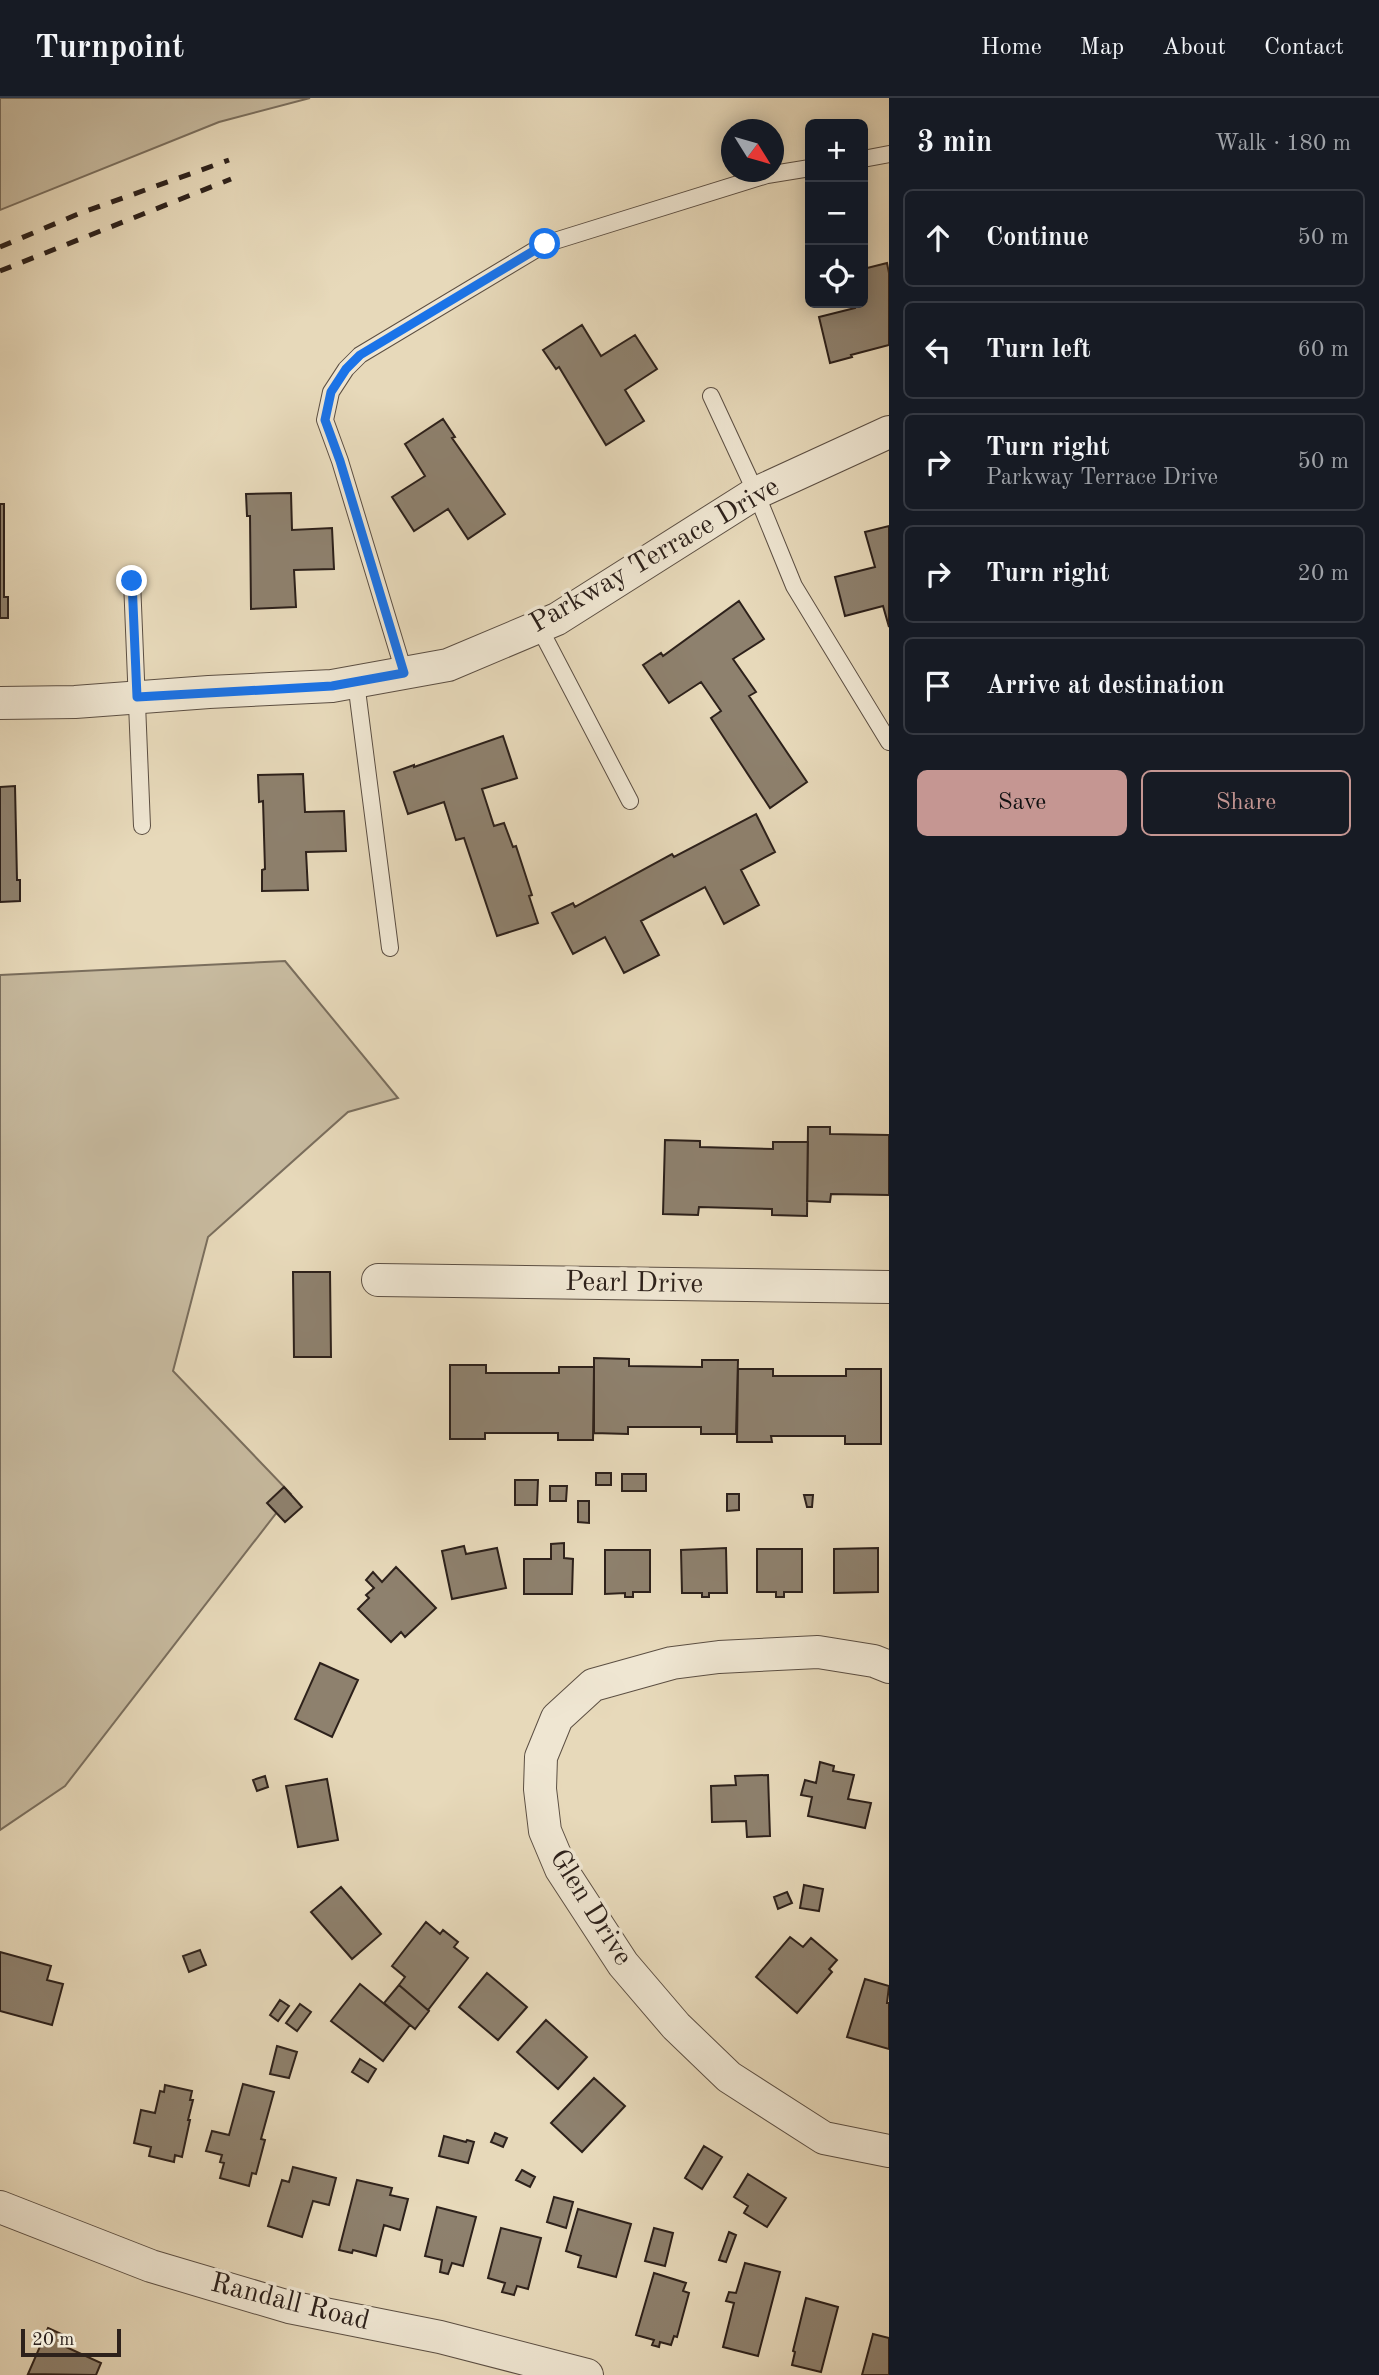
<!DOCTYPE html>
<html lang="en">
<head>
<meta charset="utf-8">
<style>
	:root { --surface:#171b24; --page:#242831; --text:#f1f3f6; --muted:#9ea1a6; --line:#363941; --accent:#c59692 }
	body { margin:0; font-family:"Old Standard TT",serif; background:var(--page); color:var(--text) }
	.controls { position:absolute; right:21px; top:21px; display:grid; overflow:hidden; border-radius:10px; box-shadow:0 4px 18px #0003 }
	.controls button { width:63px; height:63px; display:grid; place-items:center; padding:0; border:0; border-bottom:2px solid var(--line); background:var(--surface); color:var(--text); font:35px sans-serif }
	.compass { position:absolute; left:721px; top:21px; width:63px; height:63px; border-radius:50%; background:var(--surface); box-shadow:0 4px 18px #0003; rotate:127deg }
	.scale { position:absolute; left:21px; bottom:18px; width:100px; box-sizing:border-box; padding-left:7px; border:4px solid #2d211b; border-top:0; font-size:19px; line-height:24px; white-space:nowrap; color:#2d211b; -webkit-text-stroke:5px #efe6d2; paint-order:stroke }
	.stop { position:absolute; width:21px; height:21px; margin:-16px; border:5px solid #1a73e8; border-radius:50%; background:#fff }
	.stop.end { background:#1a73e8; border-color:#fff; box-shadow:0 2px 7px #0008 }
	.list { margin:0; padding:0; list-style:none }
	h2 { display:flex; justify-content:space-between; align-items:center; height:91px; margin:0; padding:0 28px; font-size:30px }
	h2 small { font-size:23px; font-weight:400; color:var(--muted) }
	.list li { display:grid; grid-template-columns:46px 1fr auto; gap:21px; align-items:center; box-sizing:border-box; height:98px; margin:0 14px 14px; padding:0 14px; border:2px solid var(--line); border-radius:10px }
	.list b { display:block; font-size:26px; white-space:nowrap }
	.list p { margin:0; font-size:23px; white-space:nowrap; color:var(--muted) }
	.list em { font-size:23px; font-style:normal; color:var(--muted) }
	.actions { display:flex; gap:14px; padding:21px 28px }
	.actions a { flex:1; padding:16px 0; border:2px solid var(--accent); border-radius:10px; text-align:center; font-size:24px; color:var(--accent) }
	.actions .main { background:var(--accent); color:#111 }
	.icon { flex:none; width:38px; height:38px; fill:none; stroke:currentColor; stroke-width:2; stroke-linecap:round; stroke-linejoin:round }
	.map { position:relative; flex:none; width:889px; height:2277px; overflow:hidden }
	header { display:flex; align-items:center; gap:42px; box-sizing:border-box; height:98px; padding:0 35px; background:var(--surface); border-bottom:2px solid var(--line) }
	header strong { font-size:33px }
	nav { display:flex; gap:38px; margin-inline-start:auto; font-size:24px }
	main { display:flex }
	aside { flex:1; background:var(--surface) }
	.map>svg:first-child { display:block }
</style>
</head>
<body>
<header>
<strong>Turnpoint</strong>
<nav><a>Home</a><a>Map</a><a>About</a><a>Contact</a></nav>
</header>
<main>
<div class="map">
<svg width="889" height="2277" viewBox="0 0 889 2277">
	<rect width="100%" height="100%" fill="#e7d9ba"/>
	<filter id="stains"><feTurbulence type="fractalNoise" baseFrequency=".00286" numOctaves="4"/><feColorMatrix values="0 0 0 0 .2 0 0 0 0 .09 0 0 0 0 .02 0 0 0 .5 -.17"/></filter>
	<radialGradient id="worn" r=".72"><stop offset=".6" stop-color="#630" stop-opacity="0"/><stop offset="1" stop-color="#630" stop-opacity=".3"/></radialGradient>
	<!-- green -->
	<path fill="#c7ba9f" stroke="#7a6e5d" stroke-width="2" d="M0,0H310L219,24L0,112Z
		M285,863L398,1000L348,1014L208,1139L173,1273L291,1396L65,1688L0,1732V877Z"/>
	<!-- building -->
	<path fill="#8e816e" stroke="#2d211b" stroke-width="2" d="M887,165L889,175V247L851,257L852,259L830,265L819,219L855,210L854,205H863V171Z
		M582,227L601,258L635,237L657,271L625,292L644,323L606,347L559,269L556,271L543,252Z
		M443,321L455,339L452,340L505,416L468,441L448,411L414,433L392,399L425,378L405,346Z
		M291,395L292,432L332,430L334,471L294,472L296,509L251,511L250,418H247L246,396Z
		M0,406H4V499H8V520H0Z
		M889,428V529L883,508L845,518L835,479L875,469L865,434Z
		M739,503L764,541L733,561L756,594L749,598L807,684L770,710L711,620L721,613L701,584L669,605L643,567L661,555L663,558Z
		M503,638L517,680L482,691L494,728L504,725L513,749L516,748L532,797L529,798L538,825L497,838L464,740L456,742L444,704L408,716L394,674L414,667V669Z
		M303,676L305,714L344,713L346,753L306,754L308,792L262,793V772L265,771L263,703L259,704L258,677Z
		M15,688L17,782H20V803L0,804V689Z
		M756,716L775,754L741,772L759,807L724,826L705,789L641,823L659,857L624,875L605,839L573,856L552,815L573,805L575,809L672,756L674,759Z
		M808,1029H830V1036L889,1037V1097L831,1096L830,1104L807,1103Z
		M665,1042L700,1043V1049L773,1051V1044H808L807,1118L772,1117V1111L699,1109L698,1117L663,1116Z
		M293,1174H330L331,1259H294Z
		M594,1260L629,1261V1268L702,1269V1262H738L736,1336H701V1329H628V1336L594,1335Z
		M450,1267H486V1275H559V1269H594L593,1342H558V1335H485V1341H450Z
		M738,1271H773V1278H846V1271H881V1346H845V1338H771L772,1344H737Z
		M596,1375H611V1387H596Z
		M622,1376H646V1393H622Z
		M515,1382H538L537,1407H515Z
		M550,1388H567L566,1403H550Z
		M284,1389L302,1409L285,1424L267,1405Z
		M727,1396H739V1412L727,1413Z
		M804,1397H813L812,1409H807Z
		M578,1403H589V1425L578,1424Z
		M564,1445V1460L573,1461L572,1496H524V1461H551V1446Z
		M464,1448L466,1456L497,1450L506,1490L452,1501L442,1453Z
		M726,1450L727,1495H709V1499H702V1495H682L681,1452Z
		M878,1450V1494L834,1495V1451Z
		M757,1451H802V1494H784V1499H776V1494H757Z
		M605,1452H650V1494H633V1499H625V1495L605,1496Z
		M396,1469L436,1510L405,1539L401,1534L391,1544L358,1511L369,1500L366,1497L374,1490L366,1482L373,1474L382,1484Z
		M320,1565L358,1582L332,1639L295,1621Z
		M820,1664L834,1668L833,1673L854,1677L848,1701L871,1705L865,1730L808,1718L812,1699L801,1697L805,1682L816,1685Z
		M768,1677L770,1738L747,1739L746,1723L712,1724L711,1688L736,1687L735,1678Z
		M265,1678L268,1689L257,1693L253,1682Z
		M327,1681L338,1742L298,1749L286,1688Z
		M804,1787L823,1791L819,1813L800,1810Z
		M341,1789L381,1836L352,1861L311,1814Z
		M787,1794L792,1805L778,1811L774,1799Z
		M426,1824L440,1836L443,1832L458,1844L454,1849L468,1860L428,1912L399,1887L405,1879L392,1868Z
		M790,1839L803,1849L811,1840L837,1862L829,1871L832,1874L797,1915L756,1879Z
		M200,1852L206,1867L189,1874L183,1858Z
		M0,1854L51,1868L47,1882L63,1886L52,1927L0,1913Z
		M487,1875L527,1909L498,1942L459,1909Z
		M865,1881L889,1888L887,1905H889V1951L847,1939Z
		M360,1886L410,1927L383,1963L331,1923Z
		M399,1887L429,1913L415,1931L384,1905Z
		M280,1902L289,1908L278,1923L270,1917Z
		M300,1906L311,1914L297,1933L286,1925Z
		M546,1922L587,1959L558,1991L517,1954Z
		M277,1948L297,1954L289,1980L270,1976Z
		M360,1961L376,1971L368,1984L352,1974Z
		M594,1980L625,2008L582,2054L551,2025Z
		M243,1986L274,1994L261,2041L265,2042L256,2076L252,2075L249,2088L220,2080L224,2065L220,2064L222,2057L206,2053L212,2033L229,2037Z
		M165,1987L192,1993L190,2002H193L188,2022H190L182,2059L175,2057L174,2064L149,2058L151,2049L134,2045L141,2012L155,2015L160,1993L164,1994Z
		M495,2035L507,2040L503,2049L491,2044Z
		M444,2038L466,2044L467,2042L474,2044L468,2065L439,2058Z
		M704,2048L722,2059L702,2091L685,2080Z
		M293,2069L336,2080L329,2107L313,2103L302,2139L268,2128L282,2082L289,2084Z
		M522,2072L535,2079L530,2089L516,2082Z
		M748,2076L786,2100L767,2129L744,2115L748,2108L734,2099Z
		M357,2082L392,2090L390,2097L408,2101L400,2132L384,2127L376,2158L353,2152L352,2155L339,2152Z
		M554,2099L573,2104L566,2130L547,2124Z
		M437,2109L476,2119L463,2168L452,2165L448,2176L440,2174L442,2162L425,2158Z
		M578,2111L631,2126L616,2179L578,2169L581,2158L566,2153Z
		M501,2130L541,2140L528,2191L517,2188L514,2197L502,2194L505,2185L488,2180Z
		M654,2130L673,2135L665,2168L645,2163Z
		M729,2134L736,2137L726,2164L719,2162Z
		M745,2165L780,2174L758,2258L723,2249L734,2205L726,2203L729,2194L736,2195Z
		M654,2175L686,2185L683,2193L689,2195L677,2239L674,2238L671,2247L660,2244L659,2249L652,2247L654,2242L636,2237Z
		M806,2200L838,2209L821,2274L792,2267L795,2254L793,2253Z
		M48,2230L70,2240L66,2249L101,2265L96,2277L28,2276Z
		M873,2236L889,2240V2277H862Z"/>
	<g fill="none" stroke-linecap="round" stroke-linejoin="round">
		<!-- lane casing -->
		<g stroke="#5c4f43" stroke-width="18">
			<path id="lane" d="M863,61L889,56
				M711,298L756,395L794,488L889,644
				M132,483L142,728
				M539,529L630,703
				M404,574L340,363L325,322L331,294L346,271L360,257L545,146L767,77L810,70
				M356,584L390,850"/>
		</g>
		<!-- street casing -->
		<g stroke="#5c4f43" stroke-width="34">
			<path id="street" d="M0,605L75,604L209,594L332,588L448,567L557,521L756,395L889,334
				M378,1182L889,1189
				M889,1569L874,1563L818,1554L719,1559L672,1565L593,1587L557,1620L541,1659L540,1691L545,1733L561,1771L623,1866L676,1928L729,1979L824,2040L889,2053
				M0,2109L151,2168L289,2209L440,2239L587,2277"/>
		</g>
		<!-- lane -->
		<use href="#lane" stroke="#efe6d2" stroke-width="16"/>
		<!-- street -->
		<use href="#street" stroke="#efe6d2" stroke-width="32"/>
		<!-- rail -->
		<path stroke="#2d211b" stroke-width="5" stroke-dasharray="12 12" stroke-linecap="butt" d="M0,149L78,116L229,62
			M0,173L231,81"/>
	</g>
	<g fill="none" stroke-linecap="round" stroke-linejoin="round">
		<!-- route -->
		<path stroke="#1a73e8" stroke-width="9" d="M132,483L137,599L332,588L404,575L340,363L325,322L331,294L346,271L360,257L545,146"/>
	</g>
	<g text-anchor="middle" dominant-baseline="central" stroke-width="7" stroke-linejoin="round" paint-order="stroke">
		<!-- street labels -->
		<g font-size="28" fill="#2d211b" stroke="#efe6d2">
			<text transform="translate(655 458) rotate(-30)">Parkway Terrace Drive</text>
			<text transform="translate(634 1186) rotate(1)">Pearl Drive</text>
			<text transform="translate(590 1810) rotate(58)">Glen Drive</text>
			<text transform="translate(290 2205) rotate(14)">Randall Road</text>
		</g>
	</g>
	<rect width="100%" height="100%" filter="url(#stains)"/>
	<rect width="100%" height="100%" fill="url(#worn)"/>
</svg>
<div class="controls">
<button>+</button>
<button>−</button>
<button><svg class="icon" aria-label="locate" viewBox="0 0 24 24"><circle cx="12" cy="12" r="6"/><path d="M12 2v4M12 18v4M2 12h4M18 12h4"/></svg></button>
</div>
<svg class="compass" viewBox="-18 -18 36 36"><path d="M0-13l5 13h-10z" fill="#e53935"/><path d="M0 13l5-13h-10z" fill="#9ea1a6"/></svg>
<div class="scale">20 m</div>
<div class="stop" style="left:545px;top:146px"></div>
<div class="stop end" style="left:132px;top:483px"></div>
</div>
<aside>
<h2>3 min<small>Walk · 180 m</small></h2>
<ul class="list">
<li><svg class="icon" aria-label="ahead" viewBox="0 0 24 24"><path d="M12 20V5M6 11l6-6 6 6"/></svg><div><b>Continue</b></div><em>50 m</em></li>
<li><svg class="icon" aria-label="left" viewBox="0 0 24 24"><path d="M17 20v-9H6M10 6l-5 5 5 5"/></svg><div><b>Turn left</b></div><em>60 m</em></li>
<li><svg class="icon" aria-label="right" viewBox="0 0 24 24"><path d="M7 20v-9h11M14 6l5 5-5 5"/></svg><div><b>Turn right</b><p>Parkway Terrace Drive</p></div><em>50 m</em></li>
<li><svg class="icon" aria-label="right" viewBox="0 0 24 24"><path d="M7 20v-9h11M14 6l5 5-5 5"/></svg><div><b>Turn right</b></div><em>20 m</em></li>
<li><svg class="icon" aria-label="arrive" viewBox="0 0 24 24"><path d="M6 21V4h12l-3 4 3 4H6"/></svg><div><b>Arrive at destination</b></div></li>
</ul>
<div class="actions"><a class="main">Save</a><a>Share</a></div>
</aside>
</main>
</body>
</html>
